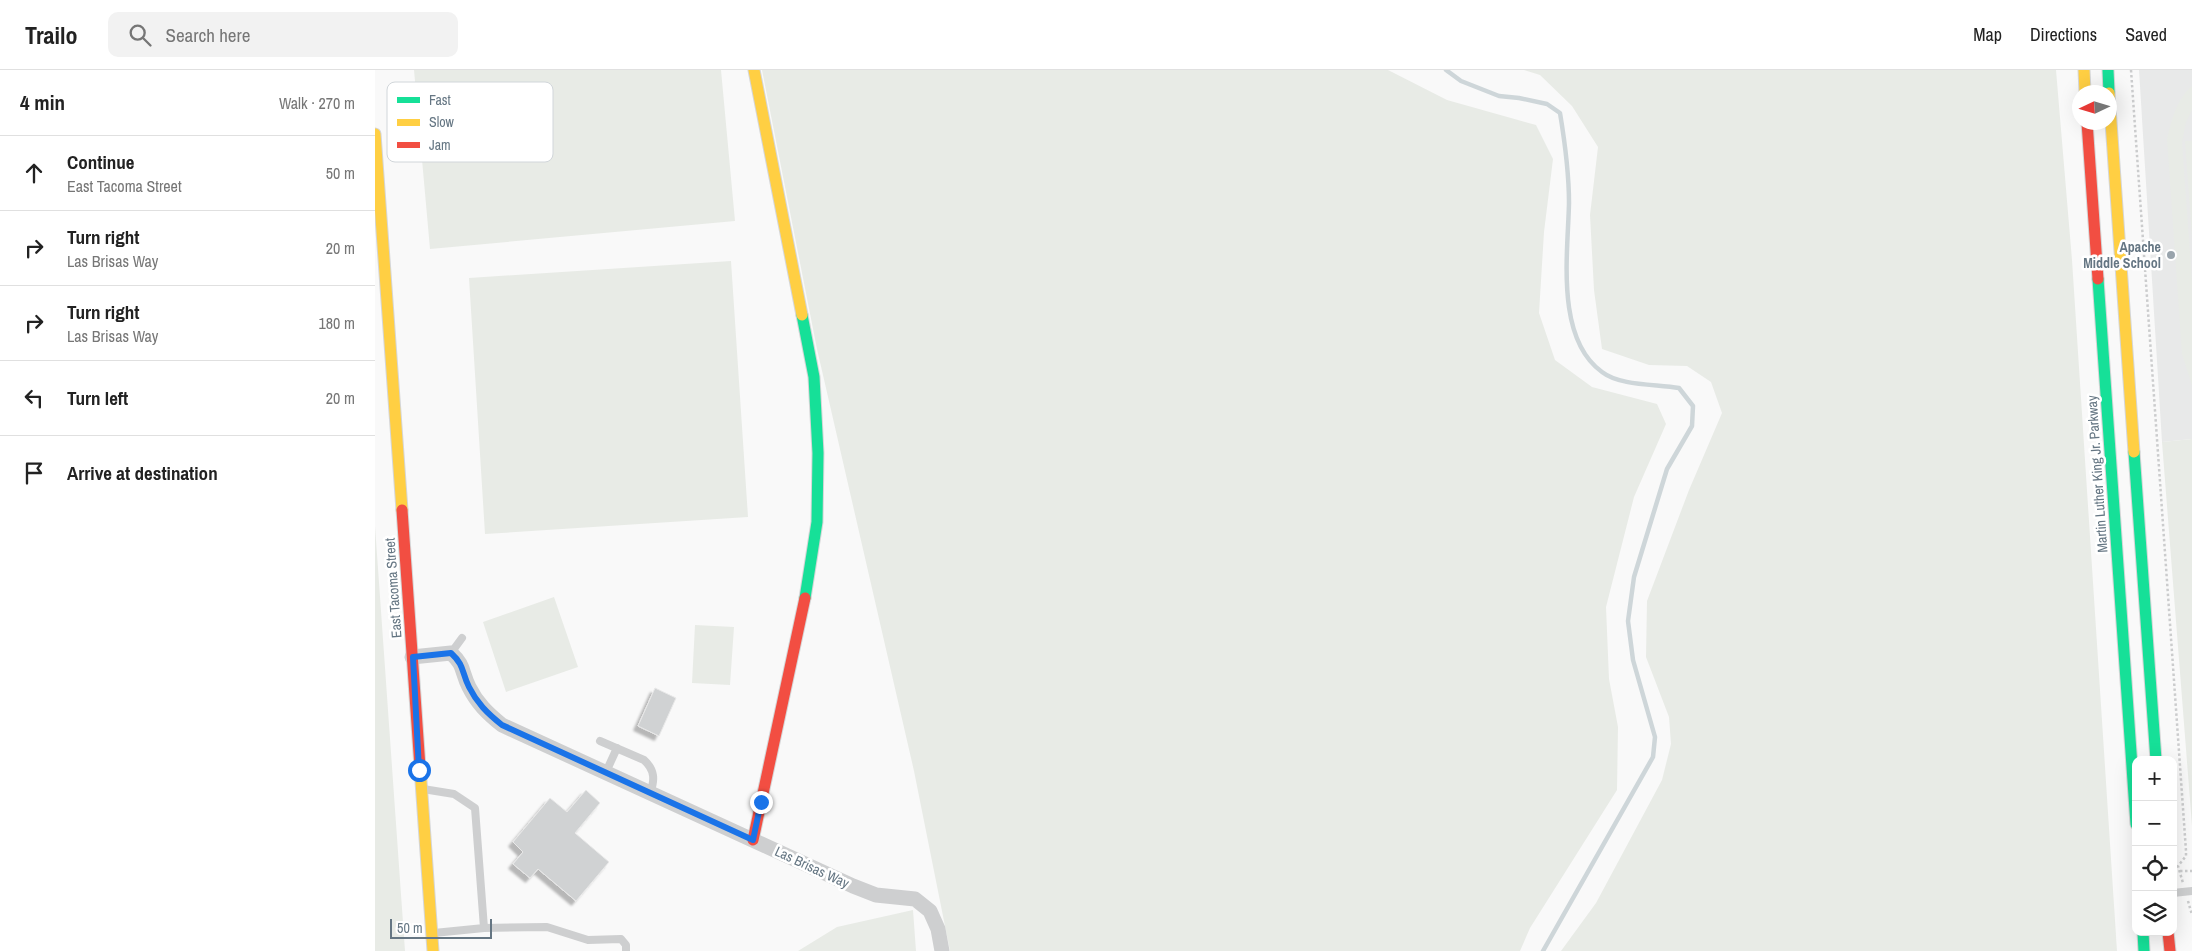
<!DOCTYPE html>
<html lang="en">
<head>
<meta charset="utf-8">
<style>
	:root { --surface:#fff; --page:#f2f2f2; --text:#222; --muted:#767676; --line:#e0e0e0 }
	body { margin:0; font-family:"Archivo Narrow",sans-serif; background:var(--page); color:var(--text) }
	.controls { position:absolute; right:15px; bottom:15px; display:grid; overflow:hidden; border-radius:10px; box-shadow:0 5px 20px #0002 }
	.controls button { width:45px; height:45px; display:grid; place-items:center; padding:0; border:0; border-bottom:1px solid var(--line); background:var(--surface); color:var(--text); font:25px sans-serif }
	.compass { position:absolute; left:1697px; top:15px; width:45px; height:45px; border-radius:50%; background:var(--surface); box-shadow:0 5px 20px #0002; rotate:266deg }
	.scale { position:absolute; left:15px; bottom:12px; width:102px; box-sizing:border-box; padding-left:5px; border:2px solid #657683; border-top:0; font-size:14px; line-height:18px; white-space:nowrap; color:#657683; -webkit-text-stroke:4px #fff; paint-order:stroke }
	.stop { position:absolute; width:15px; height:15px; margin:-11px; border:4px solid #1a73e8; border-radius:50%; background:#fff }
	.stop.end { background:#1a73e8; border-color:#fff; box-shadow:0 1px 5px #0008 }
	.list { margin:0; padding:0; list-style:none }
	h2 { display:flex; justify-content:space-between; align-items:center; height:65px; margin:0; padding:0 20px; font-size:21px }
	h2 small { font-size:16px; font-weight:400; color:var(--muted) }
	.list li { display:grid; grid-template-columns:32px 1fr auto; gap:15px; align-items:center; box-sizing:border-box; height:75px; padding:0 20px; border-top:1px solid var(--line) }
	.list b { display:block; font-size:19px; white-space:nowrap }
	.list p { margin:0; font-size:16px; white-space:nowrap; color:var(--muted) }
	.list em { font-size:16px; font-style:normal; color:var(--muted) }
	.icon { flex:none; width:28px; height:28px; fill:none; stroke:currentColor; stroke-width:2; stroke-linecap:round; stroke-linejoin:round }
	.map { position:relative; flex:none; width:1817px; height:881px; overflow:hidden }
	header { display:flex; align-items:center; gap:30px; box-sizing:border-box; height:70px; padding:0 25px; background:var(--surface); border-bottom:1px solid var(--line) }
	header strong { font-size:24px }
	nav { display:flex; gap:28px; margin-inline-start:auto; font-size:18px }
	.search { width:350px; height:45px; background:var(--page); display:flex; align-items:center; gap:12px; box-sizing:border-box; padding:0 18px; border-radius:10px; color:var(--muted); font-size:19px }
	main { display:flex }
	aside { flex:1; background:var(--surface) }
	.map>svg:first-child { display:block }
</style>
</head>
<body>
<header>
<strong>Trailo</strong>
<div class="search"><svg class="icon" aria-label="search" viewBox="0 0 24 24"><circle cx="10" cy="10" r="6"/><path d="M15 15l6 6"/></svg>Search here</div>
<nav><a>Map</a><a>Directions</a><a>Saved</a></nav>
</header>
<main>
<aside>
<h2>4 min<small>Walk · 270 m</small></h2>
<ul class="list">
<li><svg class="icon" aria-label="ahead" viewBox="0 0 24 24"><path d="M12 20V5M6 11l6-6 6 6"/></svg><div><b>Continue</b><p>East Tacoma Street</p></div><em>50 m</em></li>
<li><svg class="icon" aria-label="right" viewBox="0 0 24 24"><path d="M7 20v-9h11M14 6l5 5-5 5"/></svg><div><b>Turn right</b><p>Las Brisas Way</p></div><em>20 m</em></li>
<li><svg class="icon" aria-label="right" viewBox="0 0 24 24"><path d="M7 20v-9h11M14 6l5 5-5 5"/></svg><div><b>Turn right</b><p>Las Brisas Way</p></div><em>180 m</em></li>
<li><svg class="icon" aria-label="left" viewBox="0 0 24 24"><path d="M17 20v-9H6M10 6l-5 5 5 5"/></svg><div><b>Turn left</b></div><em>20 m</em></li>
<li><svg class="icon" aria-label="arrive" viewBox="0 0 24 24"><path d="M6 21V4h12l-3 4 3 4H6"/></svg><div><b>Arrive at destination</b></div></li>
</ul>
</aside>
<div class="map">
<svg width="1817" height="881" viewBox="0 0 1817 881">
	<defs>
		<filter id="shadow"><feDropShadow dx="-4.5" dy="4.5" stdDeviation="1" flood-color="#0004"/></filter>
	</defs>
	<rect width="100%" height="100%" fill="#f9f9f9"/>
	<!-- built -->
	<path fill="#e8e9e9" d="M1764,0H1817V369L1787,372Z"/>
	<!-- green -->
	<path fill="#e8ebe6" d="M39,0H346L360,151L55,179Z
		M387,0H1013L1072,30L1161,55L1178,89L1169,162L1164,243L1180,290L1217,317L1282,334L1291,354L1259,427L1231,537L1234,609L1243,657L1242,720L1155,858L1145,881H575L539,701L442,279Z
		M1149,0H1681L1697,190L1742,881H1186L1221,833L1287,710L1296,674L1294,647L1271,587L1272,531L1314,420L1347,343L1336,312L1312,296L1274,295L1227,279L1219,220L1215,145L1223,77L1197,36L1165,5Z
		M1817,16V40L1811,52L1807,73L1817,211V315L1807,284L1792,69C1797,49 1801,30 1817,16Z
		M1810,71H1817V167Z
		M356,191L373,447L110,464L94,208Z
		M1817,369V756L1787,372Z
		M0,456L30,881H0Z
		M179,527L203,597L131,622L108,552Z
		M320,555L359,557L355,615L317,613Z
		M538,840L541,881H423L462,857Z"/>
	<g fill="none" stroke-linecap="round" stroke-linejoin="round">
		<!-- stream -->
		<path stroke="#ced6d9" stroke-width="4.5" d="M1071,0L1086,11L1124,26L1144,28L1172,34L1185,43C1190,73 1194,103 1194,133C1193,183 1180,268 1227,302C1245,316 1281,314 1304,318L1318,336L1317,356L1292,399L1259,507L1253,551L1258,590L1280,667L1278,687L1168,881"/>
	</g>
	<!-- building -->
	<path fill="#d0d2d3" stroke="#e8e8e8" filter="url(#shadow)" d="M280,618L301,628L284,666L263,656Z
		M211,720L225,733L200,763L234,792L201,831L163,799L155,808L138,794L148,782L138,772L175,728L192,742Z"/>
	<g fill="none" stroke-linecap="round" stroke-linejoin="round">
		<!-- fast casing -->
		<g stroke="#d5d6d7" stroke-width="13">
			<path id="fast" d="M1733,0L1734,22
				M1723,209L1761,754
				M427,245L439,307L443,383L442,452L430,528
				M1759,382L1781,690
				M1768,862L1769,881"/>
		</g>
		<!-- slow casing -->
		<g stroke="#d5d6d7" stroke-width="13">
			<path id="slow" d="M379,0L427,245
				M1709,0L1710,22
				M1734,23L1759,382
				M0,64L27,440
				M45,697L58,881"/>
		</g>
		<!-- jam casing -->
		<g stroke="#d5d6d7" stroke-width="13">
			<path id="jam" d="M1712,52L1723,209
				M27,440L45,697
				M378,770L430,528
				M1793,862L1795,881"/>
		</g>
		<!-- path -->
		<path stroke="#cbcccd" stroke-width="2.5" stroke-dasharray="2.5 2.5" stroke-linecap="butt" d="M1756,0L1811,781V786L1803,796L1808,813
			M1805,801H1817
			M1813,831L1817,845"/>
		<!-- lane -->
		<path stroke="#cecfd0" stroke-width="8" d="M76,583L87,568
			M225,671L269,690C280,700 280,710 275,723
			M231,702L242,678
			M48,719L79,724L100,738L109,858L59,863
			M1798,823L1817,821
			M109,858L172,857L213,870L246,869L251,875V881"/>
		<!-- street -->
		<path stroke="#cecfd0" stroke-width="15" d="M37,587L76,583C90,596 86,601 94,617C102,633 112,643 127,655L478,816L501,825L540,829L555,841L563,859L567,881"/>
		<!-- fast -->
		<use href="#fast" stroke="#16e098" stroke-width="11"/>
		<!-- slow -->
		<use href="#slow" stroke="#ffcf43" stroke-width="11"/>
		<!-- jam -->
		<use href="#jam" stroke="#f24e42" stroke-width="11"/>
	</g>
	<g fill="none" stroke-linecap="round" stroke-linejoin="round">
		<!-- route -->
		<path stroke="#1a73e8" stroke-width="6" d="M44,700L38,587L76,583C90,596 86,601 94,617C102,633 112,643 127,655L378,770L386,732"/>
	</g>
	<!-- markers -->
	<circle fill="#99a4ac" stroke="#fff" stroke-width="2" cx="1796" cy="185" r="5"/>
	<g text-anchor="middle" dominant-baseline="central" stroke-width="5" stroke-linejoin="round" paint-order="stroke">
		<!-- poi labels -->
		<g font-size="14" font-weight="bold" fill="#657683" stroke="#fff" text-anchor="end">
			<text x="1786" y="177">Apache<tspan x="1786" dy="16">Middle School</tspan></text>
		</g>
		<!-- street labels -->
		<g font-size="14" fill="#657683" stroke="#fff">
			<text transform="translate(1722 404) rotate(-94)">Martin Luther King Jr. Parkway</text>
			<text transform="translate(18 518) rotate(-94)">East Tacoma Street</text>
			<text transform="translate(437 797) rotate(25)">Las Brisas Way</text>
		</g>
	</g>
	<!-- legend -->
	<rect x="12" y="12" width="166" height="80" rx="8" fill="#fff" stroke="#d1d6da" stroke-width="1"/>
	<rect x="22" y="27" width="23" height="6" fill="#16e098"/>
	<rect x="22" y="49" width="23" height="7" fill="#ffcf43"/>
	<rect x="22" y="72" width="23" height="6" fill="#f24e42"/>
	<g font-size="14" fill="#657683">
		<text x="54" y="35">Fast</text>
		<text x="54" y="57">Slow</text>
		<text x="54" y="80">Jam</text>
	</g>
</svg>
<div class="controls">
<button>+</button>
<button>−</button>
<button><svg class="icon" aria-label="locate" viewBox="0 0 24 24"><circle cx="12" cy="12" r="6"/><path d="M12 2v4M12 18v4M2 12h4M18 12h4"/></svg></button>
<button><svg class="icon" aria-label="layers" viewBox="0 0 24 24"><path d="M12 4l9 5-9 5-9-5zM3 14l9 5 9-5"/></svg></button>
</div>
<svg class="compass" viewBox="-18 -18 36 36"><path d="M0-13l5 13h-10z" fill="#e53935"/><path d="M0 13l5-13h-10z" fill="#767676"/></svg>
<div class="scale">50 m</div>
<div class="stop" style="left:44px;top:700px"></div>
<div class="stop end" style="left:386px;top:732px"></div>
</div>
</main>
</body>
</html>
